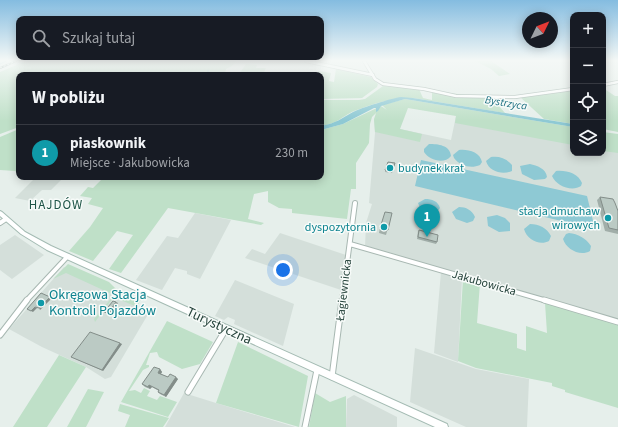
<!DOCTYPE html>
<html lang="pl">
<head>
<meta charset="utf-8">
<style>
	:root { --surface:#171b24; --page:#242831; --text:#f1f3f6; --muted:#9ea1a6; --line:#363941; --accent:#7c3aed }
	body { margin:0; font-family:"Source Sans 3",sans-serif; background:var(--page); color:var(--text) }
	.controls { position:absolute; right:12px; top:12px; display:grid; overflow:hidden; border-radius:8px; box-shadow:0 2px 10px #0003 }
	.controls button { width:36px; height:36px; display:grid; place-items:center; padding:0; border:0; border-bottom:1px solid var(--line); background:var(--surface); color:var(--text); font:20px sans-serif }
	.compass { position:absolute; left:522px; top:12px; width:36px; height:36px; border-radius:50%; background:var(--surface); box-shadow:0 2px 10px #0003; rotate:47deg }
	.you { position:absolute; left:283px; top:270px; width:14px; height:14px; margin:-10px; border:3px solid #fff; border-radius:50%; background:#1a73e8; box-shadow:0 0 0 6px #1a73e833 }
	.badge { display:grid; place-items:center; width:26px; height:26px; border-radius:50%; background:var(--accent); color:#fff; font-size:13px; font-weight:700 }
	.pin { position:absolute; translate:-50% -33px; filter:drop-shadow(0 1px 2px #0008) }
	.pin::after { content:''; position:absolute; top:21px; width:14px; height:12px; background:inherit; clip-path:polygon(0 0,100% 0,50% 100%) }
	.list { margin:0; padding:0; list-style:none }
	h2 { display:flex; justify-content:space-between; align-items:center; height:52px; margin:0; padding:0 16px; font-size:17px }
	h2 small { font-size:13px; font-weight:400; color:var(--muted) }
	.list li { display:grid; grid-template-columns:26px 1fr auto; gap:12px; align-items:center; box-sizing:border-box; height:56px; padding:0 16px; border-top:1px solid var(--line) }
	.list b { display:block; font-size:15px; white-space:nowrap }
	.list p { margin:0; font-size:13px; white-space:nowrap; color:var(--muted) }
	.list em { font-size:13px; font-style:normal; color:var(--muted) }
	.icon { flex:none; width:22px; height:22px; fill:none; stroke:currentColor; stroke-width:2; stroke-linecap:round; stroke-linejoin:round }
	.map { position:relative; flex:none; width:618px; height:427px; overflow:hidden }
	.search { position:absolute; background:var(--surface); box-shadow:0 2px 10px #0003; left:16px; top:16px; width:308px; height:44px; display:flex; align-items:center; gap:10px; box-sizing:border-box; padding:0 14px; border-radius:8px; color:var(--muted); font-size:15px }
	.panel { position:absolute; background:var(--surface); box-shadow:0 2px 10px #0003; left:16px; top:72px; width:308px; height:108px; border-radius:8px }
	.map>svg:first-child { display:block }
</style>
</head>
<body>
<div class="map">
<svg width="618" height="427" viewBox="0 0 618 427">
	<rect width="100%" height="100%" fill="#e6efeb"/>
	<!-- built -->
	<path fill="#d4dfda" d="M456,116L573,138V153H603V143L618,146V320L365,247L366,223L372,204L369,203L375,133L374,119L400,129L451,140Z
		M36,177H64L51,190H42L30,201L15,198Z
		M195,213L231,220L200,279L187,274V271L175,268L162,290L136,280L167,236L178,238Z
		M280,233L346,255L341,290L245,258L252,249L265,254Z
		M15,235L44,255L12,279L0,270V245Z
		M64,267L114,295L150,311L111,377L105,379L86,367L42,347L9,329Z
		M441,272L462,278L458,362L434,353Z
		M235,280L294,304L283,346L234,324L235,320L228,317L224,320L215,316Z
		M415,348L476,369L529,379L527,427H466L410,402Z
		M184,393L216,403L295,427H165Z
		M354,395L397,417V427H346L347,399Z"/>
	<!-- green -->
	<path fill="#bfe0c8" d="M26,61H236L232,66L226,69L225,74H239L246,64L257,65L256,68H266L263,74L266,75H19V127L0,134V72Z
		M475,61H491L510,74L499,76L491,69Z
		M336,69L371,77L378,84L377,87L362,98L321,99V75H318V71L331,73L329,81L334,82Z
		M383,86L419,89L423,98L432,100V91L492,98L505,113L413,98C394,97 372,104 354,111C341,117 339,123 321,126V100H359L365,99Z
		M603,88L615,96H618V132L603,129Z
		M573,89V124L544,119L520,97L542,92Z
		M405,99L573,127V145L455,123L456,116L408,108L400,129L422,134L420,142L375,132L374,119L376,113L372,117L370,124L369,143L356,163V189H351L347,219L292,213V209L279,208L268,202V191L254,194L248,219L264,223L261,225L168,208L121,273L109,269L133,235L117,231L93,261L69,251L90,227L103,208L88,204L92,198L80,196L88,187L93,188L104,177H321V130L343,124L381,106L387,110L382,105Z
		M19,129V173L15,171L0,170V137Z
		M603,132L618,134V153L603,151Z
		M68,264L109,282L117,290L133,297L135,296L141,299L137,307L116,298L112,299L95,322L94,319L114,295L66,273L53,279Z
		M463,279L480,283L477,323L517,334V348L526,351V326L547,333L545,303L618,323V408L565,392V390L552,386V383L476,368L458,361Z
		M167,321L213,342L200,364L182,369L159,357L157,352L150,353L146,365H149V367L143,370L129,391L135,390L141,393L144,388L150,391L147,396L157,400L160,396L177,402L168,417L121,402Z
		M238,342L308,376L299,427L216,403Z
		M59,355L86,367L47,427H13Z
		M88,389L104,392L86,427H67Z
		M315,393L330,402L346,396V427H309Z
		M120,404L169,418L163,427H125L130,415L118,411Z"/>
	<!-- water -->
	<path fill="#8ec9d4" d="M401,97L413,98L573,124V127L405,99L381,106L378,111L376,112V108H374L343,124L321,130V126C337,123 342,118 353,112C361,108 392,98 401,97Z
		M429,144C438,144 450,145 451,156C444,165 429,160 424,152V149Z
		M459,150C468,149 480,152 482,162L480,165C471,169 460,166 454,158L453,155Z
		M491,157C499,156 506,158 512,165V171C503,175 489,172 486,161Z
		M421,160L587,196L595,229L415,186Z
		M530,164C537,166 546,168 547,177L545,179L534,180L522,174L520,166Z
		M556,171C566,170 578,173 582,183L581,186C572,192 556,186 552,176Z
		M425,199C432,199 438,201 440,208L437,212L428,213L421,210L418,203Z
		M459,207C466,207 472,210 475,217L473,221L467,223L456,219L452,212Z
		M497,215L505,218L510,223V231L499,232L488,226L487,217Z
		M530,224C539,224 547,228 551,236L549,241C540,246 527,240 524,229Z
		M569,233C578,234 586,238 591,246L590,251C580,257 566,249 563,239L566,234Z"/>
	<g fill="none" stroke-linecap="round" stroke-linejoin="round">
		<!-- stream -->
		<path stroke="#8ec9d4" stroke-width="1" d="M0,64L6,61
			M208,70V75"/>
		<!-- minor-far2 casing -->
		<g stroke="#a8b8b2" stroke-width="4">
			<path id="minor-far2" d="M306,61L373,75
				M364,61L375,79L383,84L424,89L456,96L515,97L573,89
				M603,85L618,82"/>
		</g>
		<!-- minor-far1 casing -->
		<g stroke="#a8b8b2" stroke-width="6">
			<path id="minor-far1" d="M0,223L6,219
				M350,244L547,301
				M26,301L68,256
				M342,301L355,203"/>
		</g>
		<!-- minor casing -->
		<g stroke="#a8b8b2" stroke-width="7">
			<path id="minor" d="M544,300L618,322
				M0,335L27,300
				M332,377L342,300
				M188,392L226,329
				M305,427L317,370"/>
		</g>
		<!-- secondary casing -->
		<g stroke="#a4bbb3" stroke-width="2">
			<path id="secondary" d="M0,211L2,212L25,232L51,246L447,424L448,427H435L47,250L21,234L0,216Z"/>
		</g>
		<!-- minor-far2 -->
		<use href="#minor-far2" stroke="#fff" stroke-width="2.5"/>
		<!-- minor-far1 -->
		<use href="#minor-far1" stroke="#fff" stroke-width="4"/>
		<!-- minor -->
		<use href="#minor" stroke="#fff" stroke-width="5"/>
		<!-- secondary -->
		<use href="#secondary" fill="#fff" fill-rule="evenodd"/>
		<!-- rail casing -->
		<g stroke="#5f7d75" stroke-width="2">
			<path id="rail" d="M0,68L16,61"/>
		</g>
		<!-- rail -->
		<use href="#rail" stroke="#f7fbf9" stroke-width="1" stroke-dasharray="2" stroke-linecap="butt"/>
	</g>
	<!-- wall -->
	<path fill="#a1aea9" d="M388,162L395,163L392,173L385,172Z
		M600,197L618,211V234L605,231L597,200Z
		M392,213L386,235L379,233L380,228Z
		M418,231L437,242L436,244L417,239Z
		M122,344L103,371L71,357Z
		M160,369L162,372L161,374L168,377L178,379L166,397L160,394L158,392L159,391L152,387L150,389L145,387L142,384Z"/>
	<!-- shaded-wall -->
	<path fill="#838d89" d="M50,297L51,299L40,310L39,308Z
		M116,302L118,303L109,314L108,313Z
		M35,307L37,308L33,312L31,311Z
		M120,343L122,344L103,371L102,370Z
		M160,369L162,372L160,375L158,373Z
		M176,377L178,379L166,397L164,395Z
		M149,385L152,387L150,389L148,387Z"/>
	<!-- building -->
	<path fill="#bbcac4" stroke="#838d89" d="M388,162L395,163L392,172L385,170Z
		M600,197L613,199L615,203L618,211V230L609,228Z
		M385,212L392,213L388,230L380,228Z
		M419,230L438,235L437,242L418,237Z
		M41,293L50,297L39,308L35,307L31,311L27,309Z
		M113,301L116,302L108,313L104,312Z
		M90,332L120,343L102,370L71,357Z
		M154,367L160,369L158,373L168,377L170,374L176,377L164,395L158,392L159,390L149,385L148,387L142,384Z"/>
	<!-- sky -->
	<linearGradient id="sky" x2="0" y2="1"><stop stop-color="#84bce0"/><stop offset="0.5" stop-color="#f4f8f6"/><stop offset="1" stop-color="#f4f8f6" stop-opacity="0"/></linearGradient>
	<rect width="618" height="121" fill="url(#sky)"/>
	<!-- markers -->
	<g fill="#0f9aa8" stroke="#f7fbf9" stroke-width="1.5">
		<circle cx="390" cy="168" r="4"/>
		<circle cx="608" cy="218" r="4"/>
		<circle cx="384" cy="227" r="4"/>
		<circle cx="41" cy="303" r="4"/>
	</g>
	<g text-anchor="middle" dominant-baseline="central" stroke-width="3" stroke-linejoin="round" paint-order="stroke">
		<!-- far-water labels -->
		<g font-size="11" font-style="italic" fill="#1c6f80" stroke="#f7fbf9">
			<text transform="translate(506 103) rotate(9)">Bystrzyca</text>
		</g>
		<!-- culture labels -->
		<g font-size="12" fill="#0d838f" stroke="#f7fbf9" text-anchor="end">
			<text x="398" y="168" text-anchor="start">budynek krat</text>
			<text x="600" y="211">stacja dmuchaw<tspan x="600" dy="14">wirowych</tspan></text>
			<text x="376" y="227">dyspozytornia</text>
		</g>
		<!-- street labels -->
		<g font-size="12" fill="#24423a" stroke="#f7fbf9">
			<text transform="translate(484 283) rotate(16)">Jakubowicka</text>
			<text transform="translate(344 290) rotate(-83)">Łagiewnicka</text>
		</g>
		<!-- neighbourhood labels -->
		<g font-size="13" letter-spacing="1" fill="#1f5548" stroke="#f7fbf9">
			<text x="56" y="205">HAJDÓW</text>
		</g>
		<!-- near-culture labels -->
		<g font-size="14" fill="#0d838f" stroke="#f7fbf9" text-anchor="start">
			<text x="49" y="295">Okręgowa Stacja<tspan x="49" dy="16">Kontroli Pojazdów</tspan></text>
		</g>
		<!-- near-street labels -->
		<g font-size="14" fill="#24423a" stroke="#f7fbf9">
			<text transform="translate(219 326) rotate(25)">Turystyczna</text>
		</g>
	</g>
</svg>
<div class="controls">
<button>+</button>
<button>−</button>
<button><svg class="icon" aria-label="locate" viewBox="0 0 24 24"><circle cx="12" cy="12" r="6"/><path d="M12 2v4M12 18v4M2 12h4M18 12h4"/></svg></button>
<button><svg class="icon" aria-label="layers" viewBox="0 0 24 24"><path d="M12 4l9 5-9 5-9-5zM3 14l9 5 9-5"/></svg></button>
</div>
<svg class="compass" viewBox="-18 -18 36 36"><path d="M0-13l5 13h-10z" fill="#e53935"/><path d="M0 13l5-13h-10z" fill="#9ea1a6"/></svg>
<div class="you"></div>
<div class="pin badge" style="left:427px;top:237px;background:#0f9aa8">1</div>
<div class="search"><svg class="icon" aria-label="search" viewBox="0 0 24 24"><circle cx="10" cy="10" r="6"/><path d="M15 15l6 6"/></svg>Szukaj tutaj</div>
<section class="panel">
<h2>W pobliżu<small></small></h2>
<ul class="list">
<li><span class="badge" style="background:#0f9aa8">1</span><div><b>piaskownik</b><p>Miejsce · Jakubowicka</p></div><em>230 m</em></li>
</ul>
</section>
</div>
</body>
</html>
